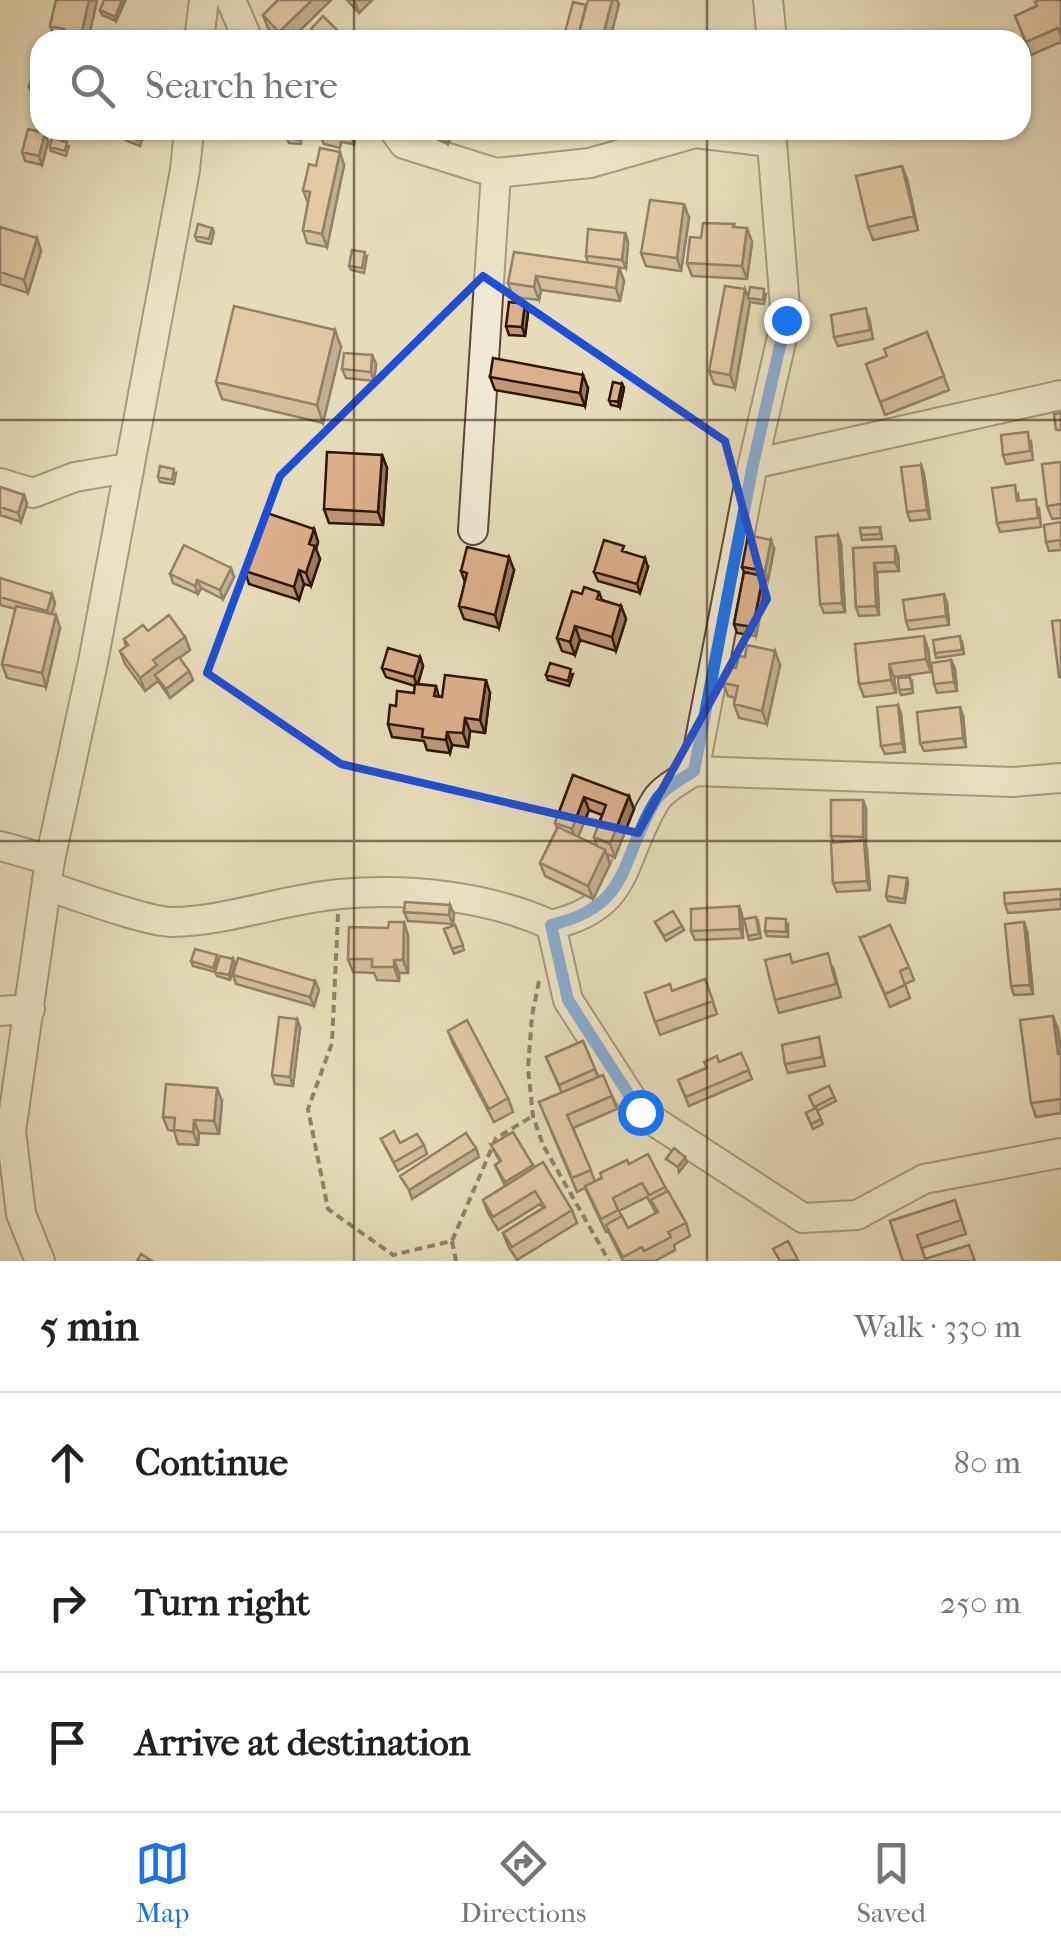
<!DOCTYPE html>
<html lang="en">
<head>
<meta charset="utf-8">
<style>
	:root { --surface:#fff; --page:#f2f2f2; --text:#202124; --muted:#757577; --line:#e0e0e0; --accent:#1a73e8 }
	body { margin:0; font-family:"IM FELL French Canon",serif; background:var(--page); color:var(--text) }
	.stop { position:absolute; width:30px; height:30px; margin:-22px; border:8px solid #1a73e8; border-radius:50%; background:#fff }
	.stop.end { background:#1a73e8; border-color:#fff; box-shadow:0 2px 10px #0008 }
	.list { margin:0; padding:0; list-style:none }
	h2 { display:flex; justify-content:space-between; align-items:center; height:130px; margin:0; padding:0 40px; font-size:42px }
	h2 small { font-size:32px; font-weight:400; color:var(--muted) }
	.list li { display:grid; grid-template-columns:65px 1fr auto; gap:30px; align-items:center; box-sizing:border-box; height:140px; padding:0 40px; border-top:2px solid var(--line) }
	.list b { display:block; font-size:38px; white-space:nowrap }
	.list em { font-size:32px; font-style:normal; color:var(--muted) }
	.icon { flex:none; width:55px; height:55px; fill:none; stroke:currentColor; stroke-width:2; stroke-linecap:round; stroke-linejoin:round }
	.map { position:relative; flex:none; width:1061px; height:1261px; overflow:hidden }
	.search { position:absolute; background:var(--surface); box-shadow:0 2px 8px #0004; left:30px; right:30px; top:30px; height:110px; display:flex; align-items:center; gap:25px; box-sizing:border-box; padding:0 35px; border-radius:30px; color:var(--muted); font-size:38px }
	.sheet { height:550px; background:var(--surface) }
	nav { display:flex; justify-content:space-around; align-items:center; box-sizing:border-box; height:140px; border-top:2px solid var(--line); background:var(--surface); font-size:28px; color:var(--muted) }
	nav a { display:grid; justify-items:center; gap:5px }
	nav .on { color:var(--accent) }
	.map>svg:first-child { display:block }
</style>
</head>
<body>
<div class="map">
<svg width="1061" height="1261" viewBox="0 0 1061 1261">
	<rect width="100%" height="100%" fill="#e7dcba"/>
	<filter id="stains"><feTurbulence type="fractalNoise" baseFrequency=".002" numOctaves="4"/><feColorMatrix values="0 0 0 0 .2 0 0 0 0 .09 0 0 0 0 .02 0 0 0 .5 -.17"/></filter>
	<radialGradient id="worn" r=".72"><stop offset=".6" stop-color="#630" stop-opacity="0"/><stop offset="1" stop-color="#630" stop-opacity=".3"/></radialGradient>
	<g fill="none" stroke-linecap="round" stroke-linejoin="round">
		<!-- minor casing -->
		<g stroke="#5b4838" stroke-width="32">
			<path id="minor" d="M231,0L248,40
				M768,0L772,40
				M199,40L204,0
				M394,130L404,144L496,173L590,163L695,133L770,142
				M753,464L1061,395
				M0,483L33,493L75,477L127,468
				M473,530L496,173
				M694,771L1013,782L1061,778
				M0,846L50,860
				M47,886C75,895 147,922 172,922C229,921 283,899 340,894C409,888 488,896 551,925L568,1000L640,1112L803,1218L857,1215L924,1179L1061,1153
				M551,925C633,906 619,859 656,800C664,788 682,779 694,771L753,464L786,320L771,130
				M0,1011L30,1009
				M40,1261L21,1214L11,1131L50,860L93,662L185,170L189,130"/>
		</g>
		<!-- path -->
		<path stroke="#2c160c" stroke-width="4" stroke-dasharray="8 5" stroke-linecap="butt" d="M338,914L332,1043L308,1109L328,1209L393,1255L452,1241L496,1138L533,1116
			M539,981L532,1016L528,1068L533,1116L543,1145L609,1261
			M452,1241L456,1261"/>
		<!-- minor -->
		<use href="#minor" stroke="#efe8d2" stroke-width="28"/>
	</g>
	<!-- wall -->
	<path fill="#bd9777" stroke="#2c160c" stroke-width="2.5" fill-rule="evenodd" d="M56,0H97L88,40L55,39L50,26Z
		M278,0H331L290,40H279L268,28L263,15Z
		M347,0H372L359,13Z
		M1061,0V42L1031,55L1015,16L1037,6Z
		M125,1L116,21L102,15L100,10Z
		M40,57V98L33,96L29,87Z
		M288,130H302L301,144L289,143L287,138Z
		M312,130H357L354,144L341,142L340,148L324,144L321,138L315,136Z
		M417,130H454L448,144Z
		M474,130H503L501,137L475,132Z
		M123,135L142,140L140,146L125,140Z
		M48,142L42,165L25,161L22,152Z
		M69,146L66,156L51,151L50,147Z
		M344,165L327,247L307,243L303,230L308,203L303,190L316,166Z
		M907,179L918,230L873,240L868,227Z
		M689,218L681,271L646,266L641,253Z
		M734,224L735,227L752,242L747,279L692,276L687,263L701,238Z
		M0,227L41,251L28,293L0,284Z
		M212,228L214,232L211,244L197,241L195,236Z
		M625,233L628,242L626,268H619L624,281L620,301L541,290L539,300L513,297L508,283L588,263L586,256Z
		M367,256L364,273L351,270L349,266Z
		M766,294L764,304L750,302L748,298Z
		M750,302L735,388L714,384L709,371Z
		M525,304L528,313L525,336L509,335L506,326Z
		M869,317L873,339L838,346L834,337Z
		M927,332L949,390L885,415L866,364L887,356Z
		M341,347L323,423L222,399L216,382Z
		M372,355L376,364L374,381L346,378L342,369Z
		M490,377L588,388L585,406L495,390Z
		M622,384L624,388L620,407L611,405L609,400Z
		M1031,441L1033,460L1006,464L1003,455Z
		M382,455L387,468L383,525L329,523L324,509Z
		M1061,462V518L1052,519L1047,506Z
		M921,465L924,474L930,519L910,521L907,512Z
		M176,473L174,484L160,482L158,477Z
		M0,487L24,495L27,504L21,522L0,515Z
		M1018,494L1019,501L1039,508L1041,527L1000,532L997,523Z
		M1061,522V550L1049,551L1046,542Z
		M880,527L882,539L862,540L861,535Z
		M314,529L318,542L316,549L320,559L311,586L304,584L299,600L249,584L245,571Z
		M838,535L841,544L845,612L824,613L820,604Z
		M853,548L898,555L899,571L877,572L879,615L859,616L856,607Z
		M774,549L768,580L764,579L766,585L756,636L737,633L734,624L744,572L742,567Z
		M648,567L640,593L598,581L594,572Z
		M514,570L499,628L464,619L459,606L465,582L461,571Z
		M170,574L234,577L223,599L201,588L198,594L173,583Z
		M0,578L55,603L52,614L60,628L46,687L7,678L2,664L16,609L0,605Z
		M599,592L602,600L621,606L626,619L616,651L580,640L575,655L562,651L557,638L582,594Z
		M947,603L949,625L909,630L906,621Z
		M148,631L185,637L190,650L179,658L189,671L193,680L170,698L158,681L145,691L125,664L120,651L126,647L124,639Z
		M962,641L964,654L936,658L935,653Z
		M855,644L928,649L931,672L894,677L896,693L864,697L859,684Z
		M420,657L423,666L418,684L436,686L439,697L490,693L485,733L470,731L468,747L452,745L450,753L427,750L424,741L392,737L388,724L396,706L414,693L415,686L386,677L382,668Z
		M951,660L955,669L957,691L937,693L934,684Z
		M780,665L767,724L739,718L734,704L735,698L728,696L723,683L736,668Z
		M573,674L569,686L548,680L546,675Z
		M912,681L913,693L901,695L899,690Z
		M898,705L901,714L905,752L885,754L881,746Z
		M963,716L966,747L924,751L920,743Z
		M573,775L634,809L615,857L607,854L610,864L593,899L545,876L540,863L557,828L555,823ZM589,810L602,815L594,837L597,846L578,837Z
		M866,809V846L870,890L837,892L833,883V842L831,836Z
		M907,878L908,883L905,903L888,901L886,896Z
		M1061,889V909L1008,913L1005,904Z
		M739,906L742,915L743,938L695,940L691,931Z
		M404,912L454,914L453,924L408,921Z
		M758,921L761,938L749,940L748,936Z
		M404,922L408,936V973H399V981L377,980L374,973L353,972L348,959L388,928Z
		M655,922L682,926L684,930L666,941Z
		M788,924V937L767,936L765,931Z
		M455,925L464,950L454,954L444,929Z
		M1027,931L1033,994L1014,995L1011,986Z
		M860,938L909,967L914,980L905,984L910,998L890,1007Z
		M217,955L215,972L193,966L191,961Z
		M233,959L235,964L230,980L217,976L215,972Z
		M793,962L833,967L841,997L779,1013L775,1000Z
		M233,975L315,981L319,990L314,1006L236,984Z
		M705,979L717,1014L660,1035L645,993L672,991Z
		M297,1019L300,1028L293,1086L275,1084L272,1075Z
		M1058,1029L1061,1053V1113L1036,1117L1031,1103Z
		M448,1031L508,1098L513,1112L494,1122L453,1044Z
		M819,1037L825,1066L788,1073L785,1064Z
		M583,1041L598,1077L612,1096L617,1109L573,1128L595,1181L629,1164L665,1187L686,1223L690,1236L674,1245L675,1250L655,1261H623L608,1231L606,1232L585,1188L577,1192L539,1102L562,1093L546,1057ZM647,1197L656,1213L628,1228L619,1211Z
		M741,1053L752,1079L689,1106L678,1080Z
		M829,1086L836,1101L817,1111L823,1124L813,1129L806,1113L815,1109L809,1096Z
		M222,1101L219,1134L199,1133L198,1145L178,1144L174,1131L168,1130L163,1117Z
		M381,1139L400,1143L424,1145L427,1154L398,1171Z
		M491,1145L534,1168L572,1210L577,1223L517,1260L508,1246L503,1233L543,1208L540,1204L498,1230L488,1213L483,1200L505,1186L495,1165L500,1162Z
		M955,1200L966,1234L922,1248L925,1259L975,1261H903L890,1221Z"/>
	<!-- shaded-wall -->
	<path fill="#9a7b61" stroke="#2c160c" stroke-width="2.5" d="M89,0L97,1L88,40H80Z
		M122,0L125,1L116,21L115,17Z
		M312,0H331L290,40H282L279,32Z
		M354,0H372L359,13Z
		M612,0H617L619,4L610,40H602Z
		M339,32L342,40H331Z
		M352,130H357L354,144L351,136Z
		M446,130H454L448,144L444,135Z
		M45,133L48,142L42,165L39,156Z
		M340,152L344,165L327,247L322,234Z
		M902,166L907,179L918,230L914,216Z
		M684,204L689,218L681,271L677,258Z
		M747,228L752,242L747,279L742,266Z
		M625,233L628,242L626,268L622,260Z
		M37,238L41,251L28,293L24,280Z
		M619,267L624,281L620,301L616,288Z
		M536,276L541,290L539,300L534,287Z
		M745,289L750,302L735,388L730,375Z
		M525,304L528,313L525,336L522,327Z
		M335,330L341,347L323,423L317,405Z
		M372,355L376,364L374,381L371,372Z
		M583,375L588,388L585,406L580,393Z
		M622,384L624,388L620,407L618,402Z
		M382,455L387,468L383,525L378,512Z
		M921,465L924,474L930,519L927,510Z
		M24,495L27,504L21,522L18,513Z
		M314,529L318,542L316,549L320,559L311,586L306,573L309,544Z
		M838,535L841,544L845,612L842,603Z
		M771,540L774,549L768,580L765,571Z
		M895,546L898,555L899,571L895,562Z
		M509,557L514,570L499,628L495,615Z
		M645,558L648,567L640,593L637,584Z
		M874,563L877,572L879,615L876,606Z
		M231,568L234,577L223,599L220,590Z
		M299,570L304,584L299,600L294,587Z
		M763,576L766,585L756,636L753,627Z
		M197,580L201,588L198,594L195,586Z
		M52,594L55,603L50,620L47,611Z
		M944,594L947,603L949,625L946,616Z
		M621,606L626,619L616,651L612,637Z
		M56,615L60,628L46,687L42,673Z
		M575,626L580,640L575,655L570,642Z
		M924,636L928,649L931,672L926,659Z
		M185,637L190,650L155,675L158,681L145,691L140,678L153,660Z
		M775,651L780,665L767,724L762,711Z
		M420,657L423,666L417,686L414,677Z
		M951,660L955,669L957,691L954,682Z
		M889,664L894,677L896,693L891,680Z
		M189,671L193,680L170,698L166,689Z
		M486,680L490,693L485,733L480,720Z
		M898,705L901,714L905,752L902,743Z
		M960,707L963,716L966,747L963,738Z
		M465,718L470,731L468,747L463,733Z
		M447,732L452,745L450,753L446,740Z
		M629,796L634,809L615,857L610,844Z
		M584,797L589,810L576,842L572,829Z
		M863,800L866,809V846L863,837Z
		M864,840L867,849L870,890L867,881Z
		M605,850L610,864L593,899L588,886Z
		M450,905L454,914L453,924L449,915Z
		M739,906L742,915L743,938L740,929Z
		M404,922L408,936V973L403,960Z
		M1024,922L1027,931L1033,994L1030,985Z
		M233,959L235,964L230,980L229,975Z
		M394,960L399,973V981L394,967Z
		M315,981L319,990L314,1006L310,997Z
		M1053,1016L1058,1029L1061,1053L1058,1054Z
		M297,1019L300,1028L293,1086L290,1077Z
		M217,1088L222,1101L219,1134L214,1121Z
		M194,1120L199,1133L198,1145L193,1132Z
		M476,1148L479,1157L412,1199L409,1190Z
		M685,1157L687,1162L679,1172L678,1167Z
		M533,1165L536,1174L509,1191L505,1182Z"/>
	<!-- building -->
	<path fill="#dcb08a" stroke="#2c160c" stroke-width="2.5" d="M56,0H89L80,40L62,37L64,29L50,26Z
		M104,0H122L115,17L100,10Z
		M278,0H312L279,32L263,15Z
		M588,0H612L602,40H577Z
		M1039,0H1061V35L1058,28L1026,42L1015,16L1037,6L1035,2Z
		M573,2L586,5L577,40H563Z
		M323,16L339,32L331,40H305L314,32L311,29Z
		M38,56L40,57V90L29,87Z
		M28,129L45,133L39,156L22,152Z
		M125,130L141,135L138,141L123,135Z
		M288,130H301L299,140L287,138Z
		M321,130H352L351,136L338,133L337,139L320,135Z
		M52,138L67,142L65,151L50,147Z
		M320,148L340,152L322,234L303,230L310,192L303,190L309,164L316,166Z
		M902,166L914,216L868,227L856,176Z
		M650,200L684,204L677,258L641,253Z
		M703,223L734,224L733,227L747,228L742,266L687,263L690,237L701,238Z
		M198,224L212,228L209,239L195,236Z
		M0,227L37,238L24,280L0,272Z
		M588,229L625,233L622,260L586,256Z
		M352,250L365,252L362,268L349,266Z
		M514,252L619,267L616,288L536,276L534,287L508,283Z
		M725,286L745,289L730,375L709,371Z
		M750,287L764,289L763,300L748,298Z
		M509,302L525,304L522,327L506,326Z
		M234,306L335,330L317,405L216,382Z
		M866,308L870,330L834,337L831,315Z
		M927,332L944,376L880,402L866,364L887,356L884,349Z
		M344,353L372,355L371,372L342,369Z
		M493,358L583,375L580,393L490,377Z
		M613,382L622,384L618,402L609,400Z
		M1061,413V430H1056L1054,414Z
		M1028,432L1030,451L1003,455L1001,435Z
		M327,452L382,455L378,512L324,509Z
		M1061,462V504L1047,506L1042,464Z
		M921,465L927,510L907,512L901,467Z
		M160,466L174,469L172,480L158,477Z
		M1015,485L1017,501L1036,499L1038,518L997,523L992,488Z
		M0,487L24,495L18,513L0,507Z
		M264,512L314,529L309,544L315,546L306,573L299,570L294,587L245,571Z
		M1061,522V540L1046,542L1044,525Z
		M880,527V534L861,535L860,528Z
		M748,535L771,540L765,571L742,567Z
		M838,535L842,603L820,604L816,537Z
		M604,540L624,546L622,551L645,558L637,584L594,572Z
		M184,545L231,568L220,590L197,580L195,586L170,574Z
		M895,546V562L874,563L876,606L856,607L853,548Z
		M467,547L509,557L495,615L459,606L467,573L461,571Z
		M744,572L763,576L753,627L734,624Z
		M0,578L52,594L47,611L0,597Z
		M584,587L599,592L597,599L621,606L612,637L575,626L570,642L557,638L572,591L582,594Z
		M944,594L946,616L906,621L903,600Z
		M16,606L56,615L42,673L2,664Z
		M169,615L185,637L153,660L157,665L140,678L120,651L128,645L124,639L143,625L148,631Z
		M1061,620V677H1059L1052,621Z
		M924,636L926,659L889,664L891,680L859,684L855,644Z
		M960,636L962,650L935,653L933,640Z
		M747,645L775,651L762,711L734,704L738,686L723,683L727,666L736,668L739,656L745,657Z
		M388,648L420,657L414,677L382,668Z
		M179,657L189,671L166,689L155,675Z
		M951,660L954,682L934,684L931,663Z
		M550,663L571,669L568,681L546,675Z
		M445,675L486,680L480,720L465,718L463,733L447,732L446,740L422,737L423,729L388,724L390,705L396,706L397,691L414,693L415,684L436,686L434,696L442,697Z
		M910,677L912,689L899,690L898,678Z
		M898,705L902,743L881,746L877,707Z
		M960,707L963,738L920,743L917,712Z
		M573,775L629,796L610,844L594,837L606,805L584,797L572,829L555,823Z
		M831,800H863V837L831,836Z
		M558,827L605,850L588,886L540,863Z
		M864,840L867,881L833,883L831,843Z
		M889,876L907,878L904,899L886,896Z
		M1061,889V899L1005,904L1004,893Z
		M405,902L450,905L449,915L404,912Z
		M739,906L740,929L691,931V909Z
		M673,911L682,926L664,936L655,922Z
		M756,917L759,934L748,936L744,919Z
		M766,918L786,919V932L765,931Z
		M389,922H404L403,960H394V967H372V959H348L349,927L388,928Z
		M1024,922L1030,985L1011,986L1005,924Z
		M455,925L463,945L452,949L444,929Z
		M890,925L909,967L900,971L905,985L885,994L860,938Z
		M195,949L217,955L213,968L191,961Z
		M828,953L836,984L775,1000L765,960L790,954L792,963Z
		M220,956L233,959L229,975L215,972Z
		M238,958L315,981L310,997L233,975Z
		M705,979L713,1001L655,1022L645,993L670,984L672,991Z
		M1053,1016L1058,1054H1061V1099L1031,1103L1020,1020Z
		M279,1017L297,1019L290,1077L272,1075Z
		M467,1020L508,1098L489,1109L448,1031Z
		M819,1037L822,1057L785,1064L782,1045Z
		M583,1041L595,1069L559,1085L546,1057Z
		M741,1053L749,1070L686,1097L678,1080L707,1068L704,1062L717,1056L719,1062Z
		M603,1075L612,1096L567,1115L591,1170L572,1178L539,1102Z
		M166,1084L217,1088L214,1121L194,1120L193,1132L174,1130L175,1118L163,1117Z
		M829,1086L834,1097L814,1107L809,1096Z
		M816,1108L821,1119L811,1124L806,1113Z
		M394,1131L400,1143L417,1134L424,1145L394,1162L381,1139Z
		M513,1132L533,1165L505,1182L495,1165L501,1161L491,1145Z
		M466,1133L476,1148L409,1190L400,1176Z
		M674,1148L685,1157L678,1167L666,1159Z
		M648,1154L665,1187L649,1195L642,1183L613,1198L618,1210L601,1219L585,1186L602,1178L600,1173L627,1160L629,1164Z
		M543,1162L572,1210L512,1247L503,1233L545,1207L535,1191L493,1217L483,1200Z
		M668,1191L686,1223L668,1232L671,1237L644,1251L642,1247L623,1257L606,1225L622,1216L628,1228L658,1212L651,1200Z
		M955,1200L961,1220L917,1235L925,1259L969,1245L975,1261H903L890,1221Z
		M788,1241L798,1260L780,1261L773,1249Z
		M141,1254L152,1261H137Z"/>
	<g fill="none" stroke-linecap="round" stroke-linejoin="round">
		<!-- route -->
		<path stroke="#1a73e8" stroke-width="12" d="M640,1112L568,1000L551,925C633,906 619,859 656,800C664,788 682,779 694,771L753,464L786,320"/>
	</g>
	<!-- marked area -->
	<path d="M0 0H1061V1261H0ZM483,276L725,441L767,599L638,833L341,764L207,673L280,476Z" fill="#e7dcba" fill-opacity=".55" fill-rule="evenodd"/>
	<path fill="none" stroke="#1d4ed8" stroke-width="8" stroke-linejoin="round" d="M483,276L725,441L767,599L638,833L341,764L207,673L280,476Z"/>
	<!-- grid -->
	<path fill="none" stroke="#2c160c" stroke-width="2.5" stroke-opacity="0.55" d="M354,0V40M707,0V40M354,130V1261M707,130V1261M0,420H1061M0,841H1061"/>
	<rect width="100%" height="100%" filter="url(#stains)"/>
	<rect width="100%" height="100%" fill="url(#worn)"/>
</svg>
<div class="stop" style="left:640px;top:1112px"></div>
<div class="stop end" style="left:786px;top:320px"></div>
<div class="search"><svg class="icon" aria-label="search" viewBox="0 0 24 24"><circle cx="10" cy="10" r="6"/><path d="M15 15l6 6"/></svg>Search here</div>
</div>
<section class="sheet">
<h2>5 min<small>Walk · 330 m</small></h2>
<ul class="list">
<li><svg class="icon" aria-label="ahead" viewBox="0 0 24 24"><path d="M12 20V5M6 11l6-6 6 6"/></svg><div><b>Continue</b></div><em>80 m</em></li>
<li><svg class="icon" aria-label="right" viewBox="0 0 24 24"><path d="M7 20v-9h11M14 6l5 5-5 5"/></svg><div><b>Turn right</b></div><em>250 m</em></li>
<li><svg class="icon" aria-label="arrive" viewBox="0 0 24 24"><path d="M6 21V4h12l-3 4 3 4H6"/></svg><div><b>Arrive at destination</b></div></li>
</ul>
</section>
<nav>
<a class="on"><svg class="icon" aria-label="map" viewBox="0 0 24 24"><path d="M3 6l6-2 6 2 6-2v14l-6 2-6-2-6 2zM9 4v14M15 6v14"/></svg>Map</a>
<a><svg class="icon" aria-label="directions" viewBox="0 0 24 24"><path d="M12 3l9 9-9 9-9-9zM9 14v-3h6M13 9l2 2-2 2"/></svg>Directions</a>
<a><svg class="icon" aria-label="saved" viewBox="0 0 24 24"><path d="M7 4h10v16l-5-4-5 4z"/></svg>Saved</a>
</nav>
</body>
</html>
